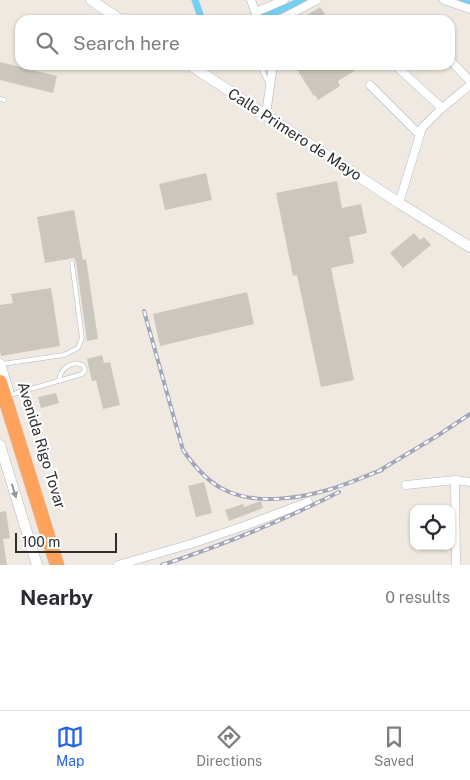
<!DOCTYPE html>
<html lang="en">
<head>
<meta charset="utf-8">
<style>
	:root { --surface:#fff; --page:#f7f7f7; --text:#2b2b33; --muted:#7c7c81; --line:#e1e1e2; --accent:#2563eb }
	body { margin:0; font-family:"Public Sans",sans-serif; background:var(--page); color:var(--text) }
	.controls { position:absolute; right:15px; bottom:15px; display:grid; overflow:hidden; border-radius:10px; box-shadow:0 1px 4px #0004 }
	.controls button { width:45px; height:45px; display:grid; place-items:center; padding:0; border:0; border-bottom:1px solid var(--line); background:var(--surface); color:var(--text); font:25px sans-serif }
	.scale { position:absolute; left:15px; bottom:12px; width:102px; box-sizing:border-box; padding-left:5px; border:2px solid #2e2e2e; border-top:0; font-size:14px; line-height:18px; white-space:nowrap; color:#2e2e2e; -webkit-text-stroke:4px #fff; paint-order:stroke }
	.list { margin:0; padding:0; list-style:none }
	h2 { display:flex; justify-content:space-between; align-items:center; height:65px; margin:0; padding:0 20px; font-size:21px }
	h2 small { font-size:16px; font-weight:400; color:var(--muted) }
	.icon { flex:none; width:28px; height:28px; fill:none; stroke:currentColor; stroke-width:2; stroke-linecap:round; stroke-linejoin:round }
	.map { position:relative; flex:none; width:470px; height:565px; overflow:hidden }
	.search { position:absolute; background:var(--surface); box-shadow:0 1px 4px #0004; left:15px; right:15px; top:15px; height:55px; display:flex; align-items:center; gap:12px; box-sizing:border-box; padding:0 18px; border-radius:15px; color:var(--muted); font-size:19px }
	.sheet { height:145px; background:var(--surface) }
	nav { display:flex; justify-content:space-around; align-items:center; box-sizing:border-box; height:70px; border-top:1px solid var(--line); background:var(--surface); font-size:14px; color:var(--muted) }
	nav a { display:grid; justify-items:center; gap:2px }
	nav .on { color:var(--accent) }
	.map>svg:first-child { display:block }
</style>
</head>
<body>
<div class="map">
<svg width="470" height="565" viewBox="0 0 470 565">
	<rect width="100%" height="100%" fill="#efe9e1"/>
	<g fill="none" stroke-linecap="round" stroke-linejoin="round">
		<!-- canal -->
		<path stroke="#75cff0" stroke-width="7" d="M195,0L202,20
			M462,0L470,2
			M264,17L303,0"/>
	</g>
	<!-- building -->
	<path fill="#cbc7bf" d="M320,7L329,20H299Z
		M0,62L57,76L53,93L0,80Z
		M294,65H364L338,81L340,86L318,100L315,95L314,96Z
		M206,173L212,200L165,210L159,184Z
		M337,181L342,208L361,204L367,233L349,237L354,263L331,268L354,380L321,387L297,275L293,276L276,193Z
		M74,210L83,260L86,259L98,339L87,341L76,262L74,258L45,263L37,217Z
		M414,233L420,240L424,237L431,245L403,268L390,253Z
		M51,288L60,346L1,356L0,351V305L13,303L11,294Z
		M247,292L254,324L160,346L153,314Z
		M102,355L104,363L110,362L120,405L103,409L96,380L92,381L87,359Z
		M56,393L59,403L41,408L38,397Z
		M204,482L212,513L196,517L188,486Z
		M261,501L263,508L229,521L225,510L243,504L244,507Z
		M6,511L10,538L3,539L7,565H0V512Z"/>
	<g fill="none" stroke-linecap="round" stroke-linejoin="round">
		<!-- lane casing -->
		<g stroke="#b4b7c1" stroke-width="5">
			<path id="lane" d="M260,65L269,85
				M0,99L4,100
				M2,364L64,355L78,348L82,338L72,263
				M10,395L72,377L82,374L85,370L83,365C71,360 60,369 59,381"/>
		</g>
		<!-- street casing -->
		<g stroke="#b4b7c1" stroke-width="9">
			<path id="street" d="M251,0L258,20
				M444,0L470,9
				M256,12L284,0
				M279,20L317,0
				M450,60L470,81
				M395,65L442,108
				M370,85L419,134
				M266,114L273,65
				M399,203L422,128L442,108L470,85
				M455,480L456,565
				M406,485L455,480L470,482
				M118,565L194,543L247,525L308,502"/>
		</g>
		<!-- secondary casing -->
		<g stroke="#b4b7c1" stroke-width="11">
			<path id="secondary" d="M91,0L121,20
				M190,65L399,203L470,247
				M0,364L8,390
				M0,445L37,565"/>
		</g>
		<!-- highway casing -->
		<g stroke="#c9c9c9" stroke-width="15">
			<path id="highway" d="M0,382L57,565"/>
		</g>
		<!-- lane -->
		<use href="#lane" stroke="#fff" stroke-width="4"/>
		<!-- street -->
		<use href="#street" stroke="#fff" stroke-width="8"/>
		<!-- secondary -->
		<use href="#secondary" stroke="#fff" stroke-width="10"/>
		<!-- highway -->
		<use href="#highway" stroke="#ffa35c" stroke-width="14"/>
		<!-- rail casing -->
		<g stroke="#a3a6b8" stroke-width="4">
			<path id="rail" d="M144,311L183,450C194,466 208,483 227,491C255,504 296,499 324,491C344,486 363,477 382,470
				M377,472L437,436L470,414
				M162,565C223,545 282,521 339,492"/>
		</g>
		<!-- rail -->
		<use href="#rail" stroke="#fff" stroke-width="2" stroke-dasharray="5.5" stroke-linecap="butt"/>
	</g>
	<!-- one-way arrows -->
	<defs><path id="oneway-solid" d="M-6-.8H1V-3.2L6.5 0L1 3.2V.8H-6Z" transform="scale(1.25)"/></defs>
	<use fill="#969696" href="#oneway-solid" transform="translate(14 491) rotate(73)"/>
	<g text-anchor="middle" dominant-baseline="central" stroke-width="4.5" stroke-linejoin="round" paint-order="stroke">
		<!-- street labels -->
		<g font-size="15" fill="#2e2e2e" stroke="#fff">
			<text transform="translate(295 134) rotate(33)">Calle Primero de Mayo</text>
			<text transform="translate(42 445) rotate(73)">Avenida Rigo Tovar</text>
		</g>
	</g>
</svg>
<div class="controls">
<button><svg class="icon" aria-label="locate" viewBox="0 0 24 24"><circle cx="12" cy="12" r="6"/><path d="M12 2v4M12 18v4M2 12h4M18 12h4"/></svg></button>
</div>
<div class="scale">100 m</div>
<div class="search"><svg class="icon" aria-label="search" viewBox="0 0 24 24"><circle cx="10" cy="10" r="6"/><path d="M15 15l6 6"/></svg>Search here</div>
</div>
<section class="sheet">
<h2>Nearby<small>0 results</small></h2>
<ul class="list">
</ul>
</section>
<nav>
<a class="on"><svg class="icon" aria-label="map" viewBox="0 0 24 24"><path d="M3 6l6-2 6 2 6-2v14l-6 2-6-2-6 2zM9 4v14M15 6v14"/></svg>Map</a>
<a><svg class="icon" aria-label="directions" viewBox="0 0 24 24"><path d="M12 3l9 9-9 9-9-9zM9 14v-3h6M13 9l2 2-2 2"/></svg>Directions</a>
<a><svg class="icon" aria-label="saved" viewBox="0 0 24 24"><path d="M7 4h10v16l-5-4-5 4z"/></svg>Saved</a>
</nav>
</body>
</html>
